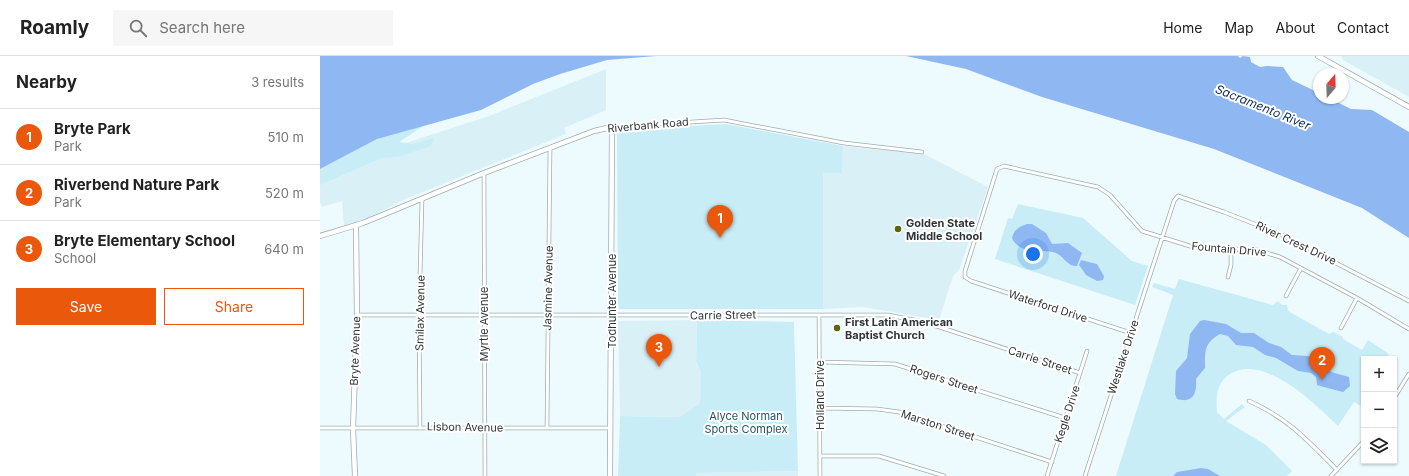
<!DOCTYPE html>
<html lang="en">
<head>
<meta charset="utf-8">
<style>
	:root { --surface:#fff; --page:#f6f6f6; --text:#222; --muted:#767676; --line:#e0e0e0; --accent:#ea580c }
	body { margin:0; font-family:Inter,sans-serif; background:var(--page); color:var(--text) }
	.controls { position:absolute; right:12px; bottom:12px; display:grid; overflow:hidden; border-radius:0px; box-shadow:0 1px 3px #0004 }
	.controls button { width:36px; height:36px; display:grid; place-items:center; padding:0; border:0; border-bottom:1px solid var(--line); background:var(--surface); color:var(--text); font:20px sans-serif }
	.compass { position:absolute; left:993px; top:12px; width:36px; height:36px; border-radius:50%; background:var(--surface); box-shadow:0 1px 3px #0004; rotate:19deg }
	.you { position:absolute; left:713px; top:198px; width:14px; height:14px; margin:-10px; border:3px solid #fff; border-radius:50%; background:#1a73e8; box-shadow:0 0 0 6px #1a73e833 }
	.badge { display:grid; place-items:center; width:26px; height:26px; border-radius:50%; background:var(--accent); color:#fff; font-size:13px; font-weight:700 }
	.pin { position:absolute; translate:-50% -33px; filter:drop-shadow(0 1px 2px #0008) }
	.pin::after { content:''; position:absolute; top:21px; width:14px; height:12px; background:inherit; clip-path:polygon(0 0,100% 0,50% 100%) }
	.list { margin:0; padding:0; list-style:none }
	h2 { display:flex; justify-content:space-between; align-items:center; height:52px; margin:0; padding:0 16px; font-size:17px }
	h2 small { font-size:13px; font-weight:400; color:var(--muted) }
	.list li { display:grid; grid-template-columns:26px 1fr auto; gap:12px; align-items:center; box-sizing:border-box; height:56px; padding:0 16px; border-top:1px solid var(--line) }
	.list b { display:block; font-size:15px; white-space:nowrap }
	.list p { margin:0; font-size:13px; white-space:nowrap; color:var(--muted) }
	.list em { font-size:13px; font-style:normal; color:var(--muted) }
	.actions { display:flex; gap:8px; padding:12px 16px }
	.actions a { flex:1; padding:9px 0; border:1px solid var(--accent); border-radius:0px; text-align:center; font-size:14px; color:var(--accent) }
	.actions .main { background:var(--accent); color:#fff }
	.icon { flex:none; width:22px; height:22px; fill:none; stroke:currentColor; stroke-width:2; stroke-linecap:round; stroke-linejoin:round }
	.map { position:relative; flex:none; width:1089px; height:420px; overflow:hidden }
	header { display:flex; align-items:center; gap:24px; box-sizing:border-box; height:56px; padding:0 20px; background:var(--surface); border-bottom:1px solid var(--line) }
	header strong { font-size:19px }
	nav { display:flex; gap:22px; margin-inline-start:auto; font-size:14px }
	.search { width:280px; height:36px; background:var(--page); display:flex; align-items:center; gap:10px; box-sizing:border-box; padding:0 14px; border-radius:0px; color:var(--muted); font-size:15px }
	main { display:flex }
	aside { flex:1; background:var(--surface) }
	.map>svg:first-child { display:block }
</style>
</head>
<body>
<header>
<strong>Roamly</strong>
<div class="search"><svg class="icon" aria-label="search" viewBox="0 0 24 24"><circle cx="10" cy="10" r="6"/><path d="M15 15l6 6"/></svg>Search here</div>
<nav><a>Home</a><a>Map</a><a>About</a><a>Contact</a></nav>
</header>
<main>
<aside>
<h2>Nearby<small>3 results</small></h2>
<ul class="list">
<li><span class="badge">1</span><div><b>Bryte Park</b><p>Park</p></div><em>510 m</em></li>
<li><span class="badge">2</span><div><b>Riverbend Nature Park</b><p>Park</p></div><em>520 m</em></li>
<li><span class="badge">3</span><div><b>Bryte Elementary School</b><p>School</p></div><em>640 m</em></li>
</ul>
<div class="actions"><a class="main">Save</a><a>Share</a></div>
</aside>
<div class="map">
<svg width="1089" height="420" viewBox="0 0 1089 420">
	<rect width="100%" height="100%" fill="#edfbfe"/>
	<!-- built -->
	<path fill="#daf0f7" d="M1021,0H1089V41L1023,4Z
		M286,13V54L244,72L246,78L83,144L51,161L24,170L22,145L2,151L0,146V128L67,93L169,60Z
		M523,90L604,98L668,131L639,214L633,220L619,264L543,251L503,253V116L522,117Z
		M377,264L376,305L381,316L380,347L361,361L300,360L298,265Z
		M478,415V420H376V417Z"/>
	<!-- green -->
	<path fill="#c8edf7" d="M105,61V69L79,86L93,88L114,82L111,90L78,101L61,102L0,129V113L57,83Z
		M406,68L523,90L522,117H503V253H299L298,248L297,76L299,74Z
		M698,148L763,162L812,205L828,210L815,249L675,203L688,162L692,163Z
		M859,223L953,249L958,245L962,249H967L968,255L1009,278L1014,276L1023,281V283L1042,294L1048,284L1069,298L1065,303H1044V336L1040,341L1044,344V352L1034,346L1018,370C995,348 944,297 910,318C896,327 896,341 897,356L904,363L922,348L925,351L906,365L946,389L972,415L967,420H796L853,239L832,231L834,227L855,233Z
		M377,264L474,266L478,415L376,417V420H298L300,360L360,361L380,347L381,316L376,305Z"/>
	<!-- water -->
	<path fill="#8fb8f2" d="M0,0H336L287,4L240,18L213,28L161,54L57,83L0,113Z
		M586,0H918L920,2L923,0L930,1L931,6L940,11L947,10L963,11L972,24L999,37V42H1009L1031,53L1052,54L1089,76V182L1042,152L894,93L722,41L646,13Z
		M707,168H712L726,177L732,188L748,187L762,197L757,210C746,210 745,201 736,197C722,192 700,200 692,182C694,173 699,171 707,168Z
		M761,204L777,208L784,220L783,224L777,225L766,219L759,209Z
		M884,264L906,268L921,277H934L949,287L961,291L972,299L988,300L1006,309L1011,316L1029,321L1030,330L1023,336L1000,330L997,329L996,321L991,317L978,315L956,302L945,299L933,291L916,289L908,280L900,278C884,287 885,295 885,312L876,323C877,336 874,348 857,343L855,338L856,315L867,302L870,278L880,265Z
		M881,412L888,413L900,420H853L857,416Z"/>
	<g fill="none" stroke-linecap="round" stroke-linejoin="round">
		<!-- street casing -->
		<g stroke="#9facaf" stroke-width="4.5">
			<path id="street" d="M292,71L404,64L524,87L602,96
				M164,117L165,420
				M908,221L911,209V193
				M966,240L981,212
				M37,259H568L604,266L760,317
				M499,259L500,420
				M1021,272L1037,242
				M811,277L651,225L645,221V215L677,113L684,110L778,131L790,139L822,175L873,191L937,194L960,201L1037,242L1089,273
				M500,306L575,308L745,362
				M1074,342L1089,318
				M929,345C968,362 988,385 1017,414
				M500,352L557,353L579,356L732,406
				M100,371L99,260L102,143
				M227,371L230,92
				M0,372H290
				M500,400H559L624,420
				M727,420L767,295
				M765,420L854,145L858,140L904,156L960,178L1089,245
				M1011,420L1044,385"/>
		</g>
		<!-- secondary casing -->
		<g stroke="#9facaf" stroke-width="6">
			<path id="secondary" d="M998,0L1089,51
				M0,180L43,167L164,117L274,75L292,71L290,420
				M35,420L33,372L37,259L36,169"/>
		</g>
		<!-- street -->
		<use href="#street" stroke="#fff" stroke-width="3"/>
		<!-- secondary -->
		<use href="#secondary" stroke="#fff" stroke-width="4.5"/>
	</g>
	<!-- markers -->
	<g fill="#5d6607" stroke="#fff" stroke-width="1.5">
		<circle cx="578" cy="173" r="4"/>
		<circle cx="517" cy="272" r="4"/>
	</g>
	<g text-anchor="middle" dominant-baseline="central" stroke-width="4" stroke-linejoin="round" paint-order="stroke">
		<!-- street labels -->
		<g font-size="11" fill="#2f3536" stroke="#fff">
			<text transform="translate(328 69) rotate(-5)">Riverbank Road</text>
			<text transform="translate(976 187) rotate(25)">River Crest Drive</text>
			<text transform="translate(909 193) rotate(5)">Fountain Drive</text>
			<text transform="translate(228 232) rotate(-89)">Jasmine Avenue</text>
			<text transform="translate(292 245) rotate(-90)">Todhunter Avenue</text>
			<text transform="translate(728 250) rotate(18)">Waterford Drive</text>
			<text transform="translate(100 257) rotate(-89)">Smilax Avenue</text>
			<text transform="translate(403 259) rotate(-1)">Carrie Street</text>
			<text transform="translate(164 268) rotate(-90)">Myrtle Avenue</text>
			<text transform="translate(35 295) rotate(-88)">Bryte Avenue</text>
			<text transform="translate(803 301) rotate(-72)">Westlake Drive</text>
			<text transform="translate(720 304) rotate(18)">Carrie Street</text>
			<text transform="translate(624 323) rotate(18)">Rogers Street</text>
			<text transform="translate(500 339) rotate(-90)">Holland Drive</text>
			<text transform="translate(747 358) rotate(-72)">Kegle Drive</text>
			<text transform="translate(618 369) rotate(18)">Marston Street</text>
			<text transform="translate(145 371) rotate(1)">Lisbon Avenue</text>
		</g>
		<!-- poi labels -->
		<g font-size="11" font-weight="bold" fill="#2f3536" stroke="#fff" text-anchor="start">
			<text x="586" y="167">Golden State<tspan x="586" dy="13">Middle School</tspan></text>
			<text x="525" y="266">First Latin American<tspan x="525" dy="13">Baptist Church</tspan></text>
		</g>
		<!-- park labels -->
		<g font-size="11" fill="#1f5561" stroke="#fff">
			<text x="426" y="360">Alyce Norman<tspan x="426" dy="13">Sports Complex</tspan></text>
		</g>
		<!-- water labels -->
		<g font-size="12" font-style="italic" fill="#0b2d5a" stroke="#fff">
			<text transform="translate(943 51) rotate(22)">Sacramento River</text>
		</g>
	</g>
</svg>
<div class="controls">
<button>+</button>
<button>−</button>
<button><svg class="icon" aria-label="layers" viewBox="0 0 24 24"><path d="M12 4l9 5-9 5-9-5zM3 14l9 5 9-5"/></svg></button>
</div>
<svg class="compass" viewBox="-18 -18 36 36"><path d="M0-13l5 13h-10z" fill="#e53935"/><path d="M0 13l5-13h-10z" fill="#767676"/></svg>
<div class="you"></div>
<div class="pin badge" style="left:400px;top:182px">1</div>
<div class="pin badge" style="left:1002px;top:324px">2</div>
<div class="pin badge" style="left:339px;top:311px">3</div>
</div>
</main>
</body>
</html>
